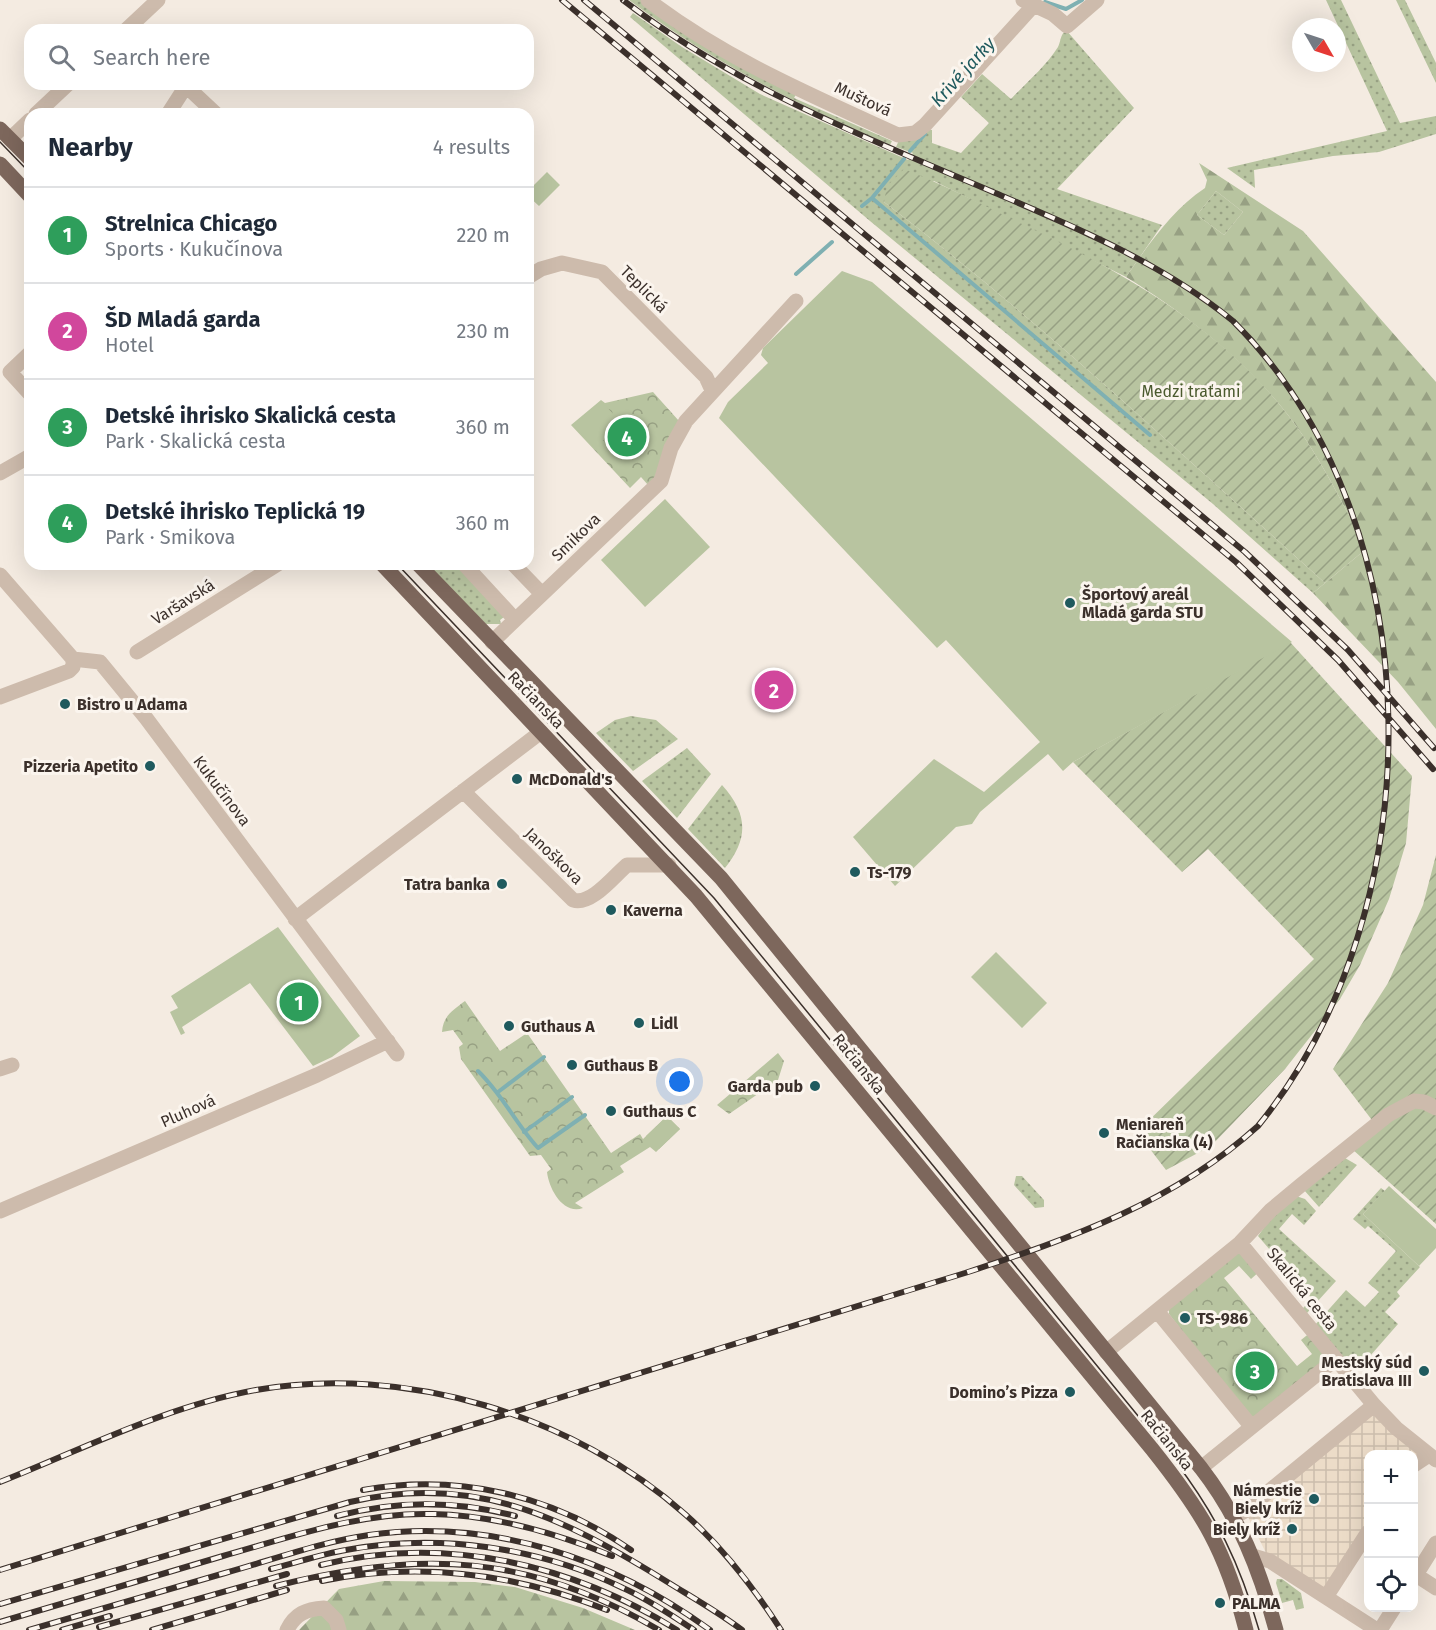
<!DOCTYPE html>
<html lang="en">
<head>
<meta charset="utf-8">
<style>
	:root { --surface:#fff; --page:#f6f6f7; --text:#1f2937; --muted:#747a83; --line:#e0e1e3; --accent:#d93025 }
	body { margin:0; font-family:"Fira Sans",sans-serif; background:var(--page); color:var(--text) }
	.controls { position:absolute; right:18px; bottom:18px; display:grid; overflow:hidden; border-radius:12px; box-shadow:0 6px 24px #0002 }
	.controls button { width:54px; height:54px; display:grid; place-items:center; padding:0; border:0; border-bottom:2px solid var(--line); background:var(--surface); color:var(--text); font:30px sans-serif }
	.compass { position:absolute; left:1292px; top:18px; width:54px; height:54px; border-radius:50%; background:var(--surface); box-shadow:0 6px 24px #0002; rotate:129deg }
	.you { position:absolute; left:680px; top:1082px; width:21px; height:21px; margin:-15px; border:4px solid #fff; border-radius:50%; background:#1a73e8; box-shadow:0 0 0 9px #1a73e833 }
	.badge { display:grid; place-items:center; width:39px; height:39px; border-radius:50%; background:var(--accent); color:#fff; font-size:20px; font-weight:700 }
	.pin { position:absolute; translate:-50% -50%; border:3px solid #fff; box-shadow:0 2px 6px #0006 }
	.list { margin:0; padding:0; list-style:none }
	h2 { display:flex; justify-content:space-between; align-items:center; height:78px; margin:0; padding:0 24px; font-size:26px }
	h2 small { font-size:20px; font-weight:400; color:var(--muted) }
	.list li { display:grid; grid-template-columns:39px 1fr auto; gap:18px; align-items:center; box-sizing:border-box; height:96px; padding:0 24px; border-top:2px solid var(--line) }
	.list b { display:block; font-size:22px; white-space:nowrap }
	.list p { margin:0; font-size:20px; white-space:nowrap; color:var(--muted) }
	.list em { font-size:20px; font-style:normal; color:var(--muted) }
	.icon { flex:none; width:33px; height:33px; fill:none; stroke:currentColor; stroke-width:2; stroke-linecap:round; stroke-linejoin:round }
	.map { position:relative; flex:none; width:1436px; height:1630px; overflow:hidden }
	.search { position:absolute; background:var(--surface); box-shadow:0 6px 24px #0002; left:24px; top:24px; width:510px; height:66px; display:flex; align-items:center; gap:15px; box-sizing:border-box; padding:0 21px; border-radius:18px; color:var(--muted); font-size:22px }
	.panel { position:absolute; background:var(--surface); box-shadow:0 6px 24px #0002; left:24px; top:108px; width:510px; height:462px; border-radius:18px }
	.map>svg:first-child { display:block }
</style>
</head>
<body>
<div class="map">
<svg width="1436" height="1630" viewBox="0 0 1436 1630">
	<defs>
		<pattern id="grass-dots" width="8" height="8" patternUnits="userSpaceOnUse" patternTransform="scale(1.5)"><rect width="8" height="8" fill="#b8c4a0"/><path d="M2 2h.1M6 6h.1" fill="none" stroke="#97a083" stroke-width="1.8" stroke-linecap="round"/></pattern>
		<pattern id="forest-firs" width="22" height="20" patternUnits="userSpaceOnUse" patternTransform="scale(1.5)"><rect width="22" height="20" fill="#b8c4a0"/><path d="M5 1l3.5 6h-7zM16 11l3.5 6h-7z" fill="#97a083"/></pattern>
		<pattern id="park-crowns" width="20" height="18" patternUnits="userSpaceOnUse" patternTransform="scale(1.5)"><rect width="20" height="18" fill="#b8c4a0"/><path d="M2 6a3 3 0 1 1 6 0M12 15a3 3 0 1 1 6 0" fill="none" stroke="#97a083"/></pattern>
		<pattern id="garden-furrows" width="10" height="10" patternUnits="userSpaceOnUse" patternTransform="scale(1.5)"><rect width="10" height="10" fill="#b8c4a0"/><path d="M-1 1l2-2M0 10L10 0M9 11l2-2" fill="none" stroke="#97a083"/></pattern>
		<pattern id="plaza-grid" width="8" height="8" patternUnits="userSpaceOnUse" patternTransform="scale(1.5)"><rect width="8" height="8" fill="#ecdcc8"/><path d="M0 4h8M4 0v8" fill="none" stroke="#cbbdac"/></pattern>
	</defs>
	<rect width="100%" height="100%" fill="#f4ebe1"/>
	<!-- grass -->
	<path fill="url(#grass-dots)" d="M629,0H642L797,92L794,98L892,141L890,145C798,105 710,61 629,0Z
		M1326,0H1341L1400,123L1436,116V134L1379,152L1333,156L1254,170L1255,188L1227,168L1387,131Z
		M1396,0H1405L1436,63V83Z
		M633,13L682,47L760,94L908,160L913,153L896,147L900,138L925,129L932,130V143L961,153L989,123L961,97L982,74L1011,99C1027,82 1046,66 1058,47C1061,41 1060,35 1066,30L1134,108L1057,189L1162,225L1126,277L934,181L884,202C1039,320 1180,453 1325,583L1313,593L1213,504L870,221L630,17Z
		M1216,191L1243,212L1224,235L1197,215Z
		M427,564H460L508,614L500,620L501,624H486Z
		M631,716L656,720L678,739L633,771L596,733L615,720Z
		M687,748L711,774L677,818L642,781Z
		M722,785C748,814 749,838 725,868L688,829Z
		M1345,1158L1357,1165L1319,1207L1304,1190Z
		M1016,1176H1022L1044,1200V1207L1035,1208L1014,1185Z
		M1381,1188L1385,1191L1363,1214L1420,1267L1397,1292L1400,1296L1385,1312L1398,1324L1363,1364L1353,1370L1315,1325L1346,1290L1365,1307L1379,1292L1368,1283L1396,1251L1368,1226L1365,1229L1353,1219Z
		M1296,1196L1305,1199L1316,1211L1304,1225L1292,1214L1279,1229L1336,1281L1307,1313L1301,1310L1312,1299L1258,1236L1268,1222Z
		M1277,1579H1282L1301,1593L1304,1608L1296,1610L1293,1600L1282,1603L1276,1583Z"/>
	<!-- forest -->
	<path fill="url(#forest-firs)" fill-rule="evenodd" d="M1199,163L1303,231L1436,382V729L1398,682L1313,593L1366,549C1343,504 1320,456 1288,415C1243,358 1187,315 1126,277C1149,244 1172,210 1205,188L1207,180ZM1216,191L1243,212L1224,235L1197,215Z
		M384,1581L475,1582L515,1587L583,1608L635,1630H299L339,1589Z"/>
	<!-- park -->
	<path fill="url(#park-crowns)" d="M653,392L679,421L658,473L648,485L641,477L630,488L571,425L601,400L605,403Z
		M465,1001L500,1051L527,1033L611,1153L640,1134L643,1139L667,1116L680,1129L656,1152L650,1147L620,1166L624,1172L575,1203L583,1208C563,1215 549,1189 547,1172L551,1169L541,1155L530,1156L461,1059L459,1047L463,1044L453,1030L442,1032C443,1016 453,1010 465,1001Z
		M778,1053L784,1061L778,1080L729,1114L717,1105Z
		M1239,1252L1260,1271L1251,1279L1239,1266L1224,1278L1297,1366L1312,1354L1301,1340L1311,1332L1324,1355L1319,1365L1251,1420L1169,1314V1309Z"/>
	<!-- garden -->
	<path fill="url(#garden-furrows)" d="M904,169C945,185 985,206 1024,225C1124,273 1219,326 1288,415C1320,456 1343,504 1366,549L1325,583C1180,453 1039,320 884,202L887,186Z
		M1290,642L1412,776L1406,843L1389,899L1360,965L1340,999L1285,1069L1211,1146L1166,1170L1137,1132L1314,959L1208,849L1182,872L1073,762Z
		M1436,855V1224L1352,1149L1378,1128L1333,1069L1388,983L1423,905Z"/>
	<!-- pitch -->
	<path fill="#b8c4a0" d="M547,172L560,185L539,206L528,196V191Z
		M842,271L872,282L1292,642L1073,762L1063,771L1048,754L980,812L972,824L956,827L895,886L853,837L934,759L984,792L1040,742L946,640L937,648L719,418L728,402L768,363L761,355L763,348Z
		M601,401L622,423L595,448L573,425Z
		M665,499L710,547L645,607L601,560Z
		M278,927L360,1036L332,1057L313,1066L250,983L182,1027L185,1033L181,1035L170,1012L178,1008L171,996Z
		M996,952L1047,1003L1022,1028L971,977Z
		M667,1116L680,1129L659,1149L646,1136Z
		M1389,1186L1436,1229V1248L1419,1266L1363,1214Z
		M1237,1362L1253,1381L1241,1391L1225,1372Z"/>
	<!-- plaza -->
	<path fill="url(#plaza-grid)" d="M1369,1410L1428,1453L1414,1465V1454H1368V1532L1326,1597L1270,1561L1245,1511Z"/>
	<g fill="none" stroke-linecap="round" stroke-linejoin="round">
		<!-- stream -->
		<path stroke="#7fb0b2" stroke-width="4" d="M1045,2L1066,9L1082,0
			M910,151L925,134
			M872,198L904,159
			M862,206L872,198L1150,435
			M796,274L832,242
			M478,1071C502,1094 516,1124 538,1148L585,1115
			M498,1092L544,1057
			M524,1132L572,1097"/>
		<!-- minor -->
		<path stroke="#cdbbac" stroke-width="15" d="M648,0C725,59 811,95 898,135L915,133L925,125L1033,6
			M1023,0L1053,14L1067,26L1097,0
			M126,30L158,0
			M184,84L216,114
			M36,114L68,84
			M168,114L186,86
			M10,139L30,120
			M528,277L541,269L562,263L602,272L706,377L712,390
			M30,353L10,372L30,394
			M0,473L30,456
			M464,564L510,614
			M513,564L542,594
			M0,575L73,659L100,662L146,718L397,1054
			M492,642L661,481L671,448L686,421L796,301
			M137,652L278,564
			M0,697L69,671L73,667V659
			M463,791L573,900C591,906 614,876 627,865H669
			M295,919L541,732
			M0,1069L12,1065
			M0,1211L317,1075L388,1041
			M1240,1243L1374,1405L1396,1428L1436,1460
			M1157,1311L1251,1426
			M1106,1352L1240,1243L1271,1210L1301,1185L1388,1115L1414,1101L1424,1102L1436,1108
			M1414,1465L1429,1455
			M1201,1468L1336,1359
			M1234,1517L1245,1511L1374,1405
			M1253,1556L1270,1561L1377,1630
			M1416,1575L1436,1588
			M1414,1578L1436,1543
			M1326,1597L1368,1532
			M287,1630C295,1614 306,1609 324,1608L336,1620L339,1630
			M1380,1630L1394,1608"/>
		<!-- major -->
		<path stroke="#7d675c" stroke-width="15" d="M0,129L30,159
			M0,164L30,196
			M382,564L696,896L1152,1449C1203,1513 1226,1551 1246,1630
			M418,564L721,878L1201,1468C1239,1517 1260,1570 1276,1630"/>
		<!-- tram -->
		<path stroke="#3b302b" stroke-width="1.5" d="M0,142L30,173
			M397,564L714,898L1175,1461C1217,1516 1240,1564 1259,1630"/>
		<!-- rail casing -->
		<g stroke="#3b302b" stroke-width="6">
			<path id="rail" d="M562,0L1236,562L1338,660L1433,769
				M584,0L1245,552L1348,650L1434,748
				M0,1482C83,1449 167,1406 256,1390C404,1364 574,1415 686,1515C724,1549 754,1588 781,1630
				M363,1490C458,1473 552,1495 631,1550
				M337,1516C397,1500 455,1500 515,1516
				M321,1565C444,1534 572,1564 677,1630
				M271,1569C296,1563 321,1554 346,1550C439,1533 539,1547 623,1588C648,1599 671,1615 694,1630
				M0,1570L965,1273C1071,1238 1173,1203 1258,1126C1436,908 1436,523 1233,321C1162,263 1077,228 993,192C864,137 735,86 623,0
				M322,1581C419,1561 516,1574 607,1610
				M276,1586C419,1549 530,1554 659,1630
				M0,1604L350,1502C472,1473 560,1516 661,1578C688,1595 717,1611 742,1630
				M0,1622C74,1600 149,1578 223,1556C291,1537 360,1512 432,1514C493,1515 556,1533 612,1556
				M99,1627L287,1574
				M29,1630C94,1611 159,1592 225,1573C272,1560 320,1542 369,1535C492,1518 611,1558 710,1630
				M62,1630L110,1616
				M152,1630L287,1590"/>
		</g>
		<!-- rail -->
		<use href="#rail" stroke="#fbf5ee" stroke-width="4" stroke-dasharray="11" stroke-linecap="butt"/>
	</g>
	<!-- markers -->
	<g fill="#1f5a5e" stroke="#fbf5ee" stroke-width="2">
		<circle cx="1070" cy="603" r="6"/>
		<circle cx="65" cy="704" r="6"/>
		<circle cx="150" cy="766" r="6"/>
		<circle cx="517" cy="779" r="6"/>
		<circle cx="855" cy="872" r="6"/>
		<circle cx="502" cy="884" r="6"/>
		<circle cx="611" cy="910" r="6"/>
		<circle cx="639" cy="1023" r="6"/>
		<circle cx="509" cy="1026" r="6"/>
		<circle cx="572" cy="1065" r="6"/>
		<circle cx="815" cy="1086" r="6"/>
		<circle cx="611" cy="1111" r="6"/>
		<circle cx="1104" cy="1133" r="6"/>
		<circle cx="1185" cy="1318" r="6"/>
		<circle cx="1424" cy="1371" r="6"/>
		<circle cx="1070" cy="1392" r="6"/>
		<circle cx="1314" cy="1499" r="6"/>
		<circle cx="1292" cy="1529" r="6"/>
		<circle cx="1220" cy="1603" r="6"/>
	</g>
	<g text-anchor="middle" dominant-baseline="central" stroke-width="6" stroke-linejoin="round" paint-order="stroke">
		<!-- street labels -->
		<g font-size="16" fill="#3b302b" stroke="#fbf5ee">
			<text transform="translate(863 99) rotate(25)">Muštová</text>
			<text transform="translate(644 289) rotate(45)">Teplická</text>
			<text transform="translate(576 537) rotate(-44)">Smikova</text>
			<text transform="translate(183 602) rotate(-32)">Varšavská</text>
			<text transform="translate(536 700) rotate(46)">Račianska</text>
			<text transform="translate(222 791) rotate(53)">Kukučínova</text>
			<text transform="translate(554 856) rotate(44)">Janoškova</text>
			<text transform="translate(859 1064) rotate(51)">Račianska</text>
			<text transform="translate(188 1111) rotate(-24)">Pluhová</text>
			<text transform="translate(1302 1289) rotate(51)">Skalická cesta</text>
			<text transform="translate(1167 1440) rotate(51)">Račianska</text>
		</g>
		<!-- park labels -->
		<g font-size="16" fill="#4a5a2e" stroke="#fbf5ee">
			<text x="1191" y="391">Medzi traťami</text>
		</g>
		<!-- poi labels -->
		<g font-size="16" font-weight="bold" fill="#3b302b" stroke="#fbf5ee" text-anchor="start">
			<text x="1082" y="594">Športový areál<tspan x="1082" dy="18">Mladá garda STU</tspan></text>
			<text x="77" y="704">Bistro u Adama</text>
			<text x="138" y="766" text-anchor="end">Pizzeria Apetito</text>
			<text x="529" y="779">McDonald's</text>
			<text x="867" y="872">Ts-179</text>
			<text x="490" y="884" text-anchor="end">Tatra banka</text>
			<text x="623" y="910">Kaverna</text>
			<text x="651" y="1023">Lidl</text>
			<text x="521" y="1026">Guthaus A</text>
			<text x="584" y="1065">Guthaus B</text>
			<text x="803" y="1086" text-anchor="end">Garda pub</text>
			<text x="623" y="1111">Guthaus C</text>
			<text x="1116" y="1124">Meniareň<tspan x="1116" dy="18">Račianska (4)</tspan></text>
			<text x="1197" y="1318">TS-986</text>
			<text x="1412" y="1362" text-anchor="end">Mestský súd<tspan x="1412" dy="18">Bratislava III</tspan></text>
			<text x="1058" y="1392" text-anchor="end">Domino’s Pizza</text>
			<text x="1302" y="1490" text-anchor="end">Námestie<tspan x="1302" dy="18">Biely kríž</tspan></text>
			<text x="1280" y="1529" text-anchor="end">Biely kríž</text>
			<text x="1232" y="1603">PALMA</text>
		</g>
		<!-- water labels -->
		<g font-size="18" font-style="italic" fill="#1f5a5e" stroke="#fbf5ee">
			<text transform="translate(963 72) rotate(-48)">Krivé jarky</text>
		</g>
	</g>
</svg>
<div class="controls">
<button>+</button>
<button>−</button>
<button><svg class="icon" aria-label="locate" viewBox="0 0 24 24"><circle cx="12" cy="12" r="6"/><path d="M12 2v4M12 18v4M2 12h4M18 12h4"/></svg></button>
</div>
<svg class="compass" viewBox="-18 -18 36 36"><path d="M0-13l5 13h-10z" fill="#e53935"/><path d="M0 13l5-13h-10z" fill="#747a83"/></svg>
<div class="you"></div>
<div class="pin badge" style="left:299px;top:1002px;background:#2e9e5b">1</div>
<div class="pin badge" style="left:774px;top:690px;background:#d1479c">2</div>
<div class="pin badge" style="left:1255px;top:1371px;background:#2e9e5b">3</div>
<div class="pin badge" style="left:627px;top:437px;background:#2e9e5b">4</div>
<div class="search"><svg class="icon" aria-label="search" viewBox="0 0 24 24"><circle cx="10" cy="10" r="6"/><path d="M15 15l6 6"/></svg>Search here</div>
<section class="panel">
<h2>Nearby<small>4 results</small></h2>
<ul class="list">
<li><span class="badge" style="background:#2e9e5b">1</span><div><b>Strelnica Chicago</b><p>Sports · Kukučínova</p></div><em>220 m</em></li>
<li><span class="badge" style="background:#d1479c">2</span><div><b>ŠD Mladá garda</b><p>Hotel</p></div><em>230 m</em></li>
<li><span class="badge" style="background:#2e9e5b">3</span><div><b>Detské ihrisko Skalická cesta</b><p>Park · Skalická cesta</p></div><em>360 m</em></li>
<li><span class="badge" style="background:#2e9e5b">4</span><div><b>Detské ihrisko Teplická 19</b><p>Park · Smikova</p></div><em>360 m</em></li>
</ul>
</section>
</div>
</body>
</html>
